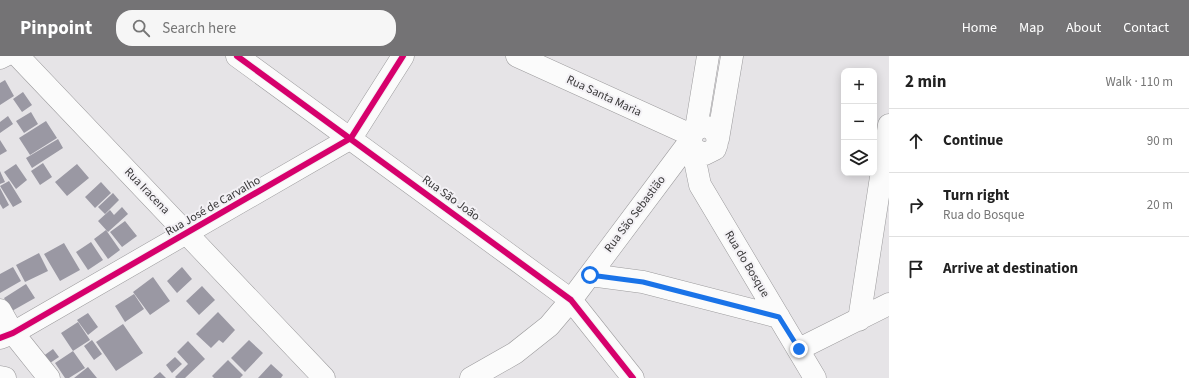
<!DOCTYPE html>
<html lang="en">
<head>
<meta charset="utf-8">
<style>
	:root { --surface:#fff; --page:#f6f6f6; --text:#222; --muted:#767676; --line:#e0e0e0; --accent:#747375 }
	body { margin:0; font-family:"Source Sans 3",sans-serif; background:var(--page); color:var(--text) }
	.controls { position:absolute; right:12px; top:12px; display:grid; overflow:hidden; border-radius:8px; box-shadow:0 2px 10px #0003 }
	.controls button { width:36px; height:36px; display:grid; place-items:center; padding:0; border:0; border-bottom:1px solid var(--line); background:var(--surface); color:var(--text); font:20px sans-serif }
	.stop { position:absolute; width:12px; height:12px; margin:-9px; border:3px solid #1a73e8; border-radius:50%; background:#fff }
	.stop.end { background:#1a73e8; border-color:#fff; box-shadow:0 1px 4px #0008 }
	.list { margin:0; padding:0; list-style:none }
	h2 { display:flex; justify-content:space-between; align-items:center; height:52px; margin:0; padding:0 16px; font-size:17px }
	h2 small { font-size:13px; font-weight:400; color:var(--muted) }
	.list li { display:grid; grid-template-columns:26px 1fr auto; gap:12px; align-items:center; box-sizing:border-box; height:64px; padding:0 16px; border-top:1px solid var(--line) }
	.list b { display:block; font-size:15px; white-space:nowrap }
	.list p { margin:0; font-size:13px; white-space:nowrap; color:var(--muted) }
	.list em { font-size:13px; font-style:normal; color:var(--muted) }
	.icon { flex:none; width:22px; height:22px; fill:none; stroke:currentColor; stroke-width:2; stroke-linecap:round; stroke-linejoin:round }
	.map { position:relative; flex:none; width:889px; height:322px; overflow:hidden }
	header { display:flex; align-items:center; gap:24px; box-sizing:border-box; height:56px; padding:0 20px; background:var(--accent); color:#fff }
	header strong { font-size:19px }
	nav { display:flex; gap:22px; margin-inline-start:auto; font-size:14px }
	.search { width:280px; height:36px; background:var(--page); display:flex; align-items:center; gap:10px; box-sizing:border-box; padding:0 14px; border-radius:16px; color:var(--muted); font-size:15px }
	main { display:flex }
	aside { flex:1; background:var(--surface) }
	.map>svg:first-child { display:block }
</style>
</head>
<body>
<header>
<strong>Pinpoint</strong>
<div class="search"><svg class="icon" aria-label="search" viewBox="0 0 24 24"><circle cx="10" cy="10" r="6"/><path d="M15 15l6 6"/></svg>Search here</div>
<nav><a>Home</a><a>Map</a><a>About</a><a>Contact</a></nav>
</header>
<main>
<div class="map">
<svg width="889" height="322" viewBox="0 0 889 322">
	<rect width="100%" height="100%" fill="#e6e4e7"/>
	<!-- building -->
	<path fill="#9a98a3" d="M5,24L14,40L0,49V27Z
		M23,36L32,49L22,56L13,43Z
		M31,56L38,68L24,77L16,65Z
		M8,60L13,68L0,77V66Z
		M46,65L57,82L30,99L19,82Z
		M58,83L63,92L32,112L26,102Z
		M0,84L7,95L0,99Z
		M43,107L52,121L40,129L31,115Z
		M16,108L27,124L16,133L4,116Z
		M77,108L89,122L67,140L55,126Z
		M0,115L5,126L0,128Z
		M9,125L22,146L13,151L0,130Z
		M101,126L111,137L95,152L85,141Z
		M0,132L9,149L3,153L0,148Z
		M113,137L119,144L105,158L98,151Z
		M122,151L128,158L108,176L98,165L110,154L114,159Z
		M125,165L137,180L122,191L110,176Z
		M106,174L120,194L108,203L94,183Z
		M91,186L103,204L88,214L76,196Z
		M64,187L80,214L60,225L44,198Z
		M39,197L48,215L25,226L16,209Z
		M13,211L21,225L0,237V218Z
		M182,211L192,223L177,237L167,225Z
		M153,221L170,245L150,259L133,236Z
		M26,228L35,242L12,255L4,242Z
		M202,230L215,244L199,259L186,245Z
		M134,238L144,253L125,266L115,250Z
		M218,256L235,274L223,287L219,284L211,292L196,278Z
		M88,257L98,271L88,279L77,264Z
		M78,266L90,284L73,295L61,277Z
		M123,268L143,297L116,315L96,286Z
		M92,284L102,298L94,304L84,290Z
		M249,284L263,297L245,316L231,302Z
		M188,285L205,303L185,322H176L175,321L188,308L177,296Z
		M53,293L59,301L47,309L42,301Z
		M73,295L85,312L69,322H65L55,307Z
		M175,301L182,308L172,317L166,309Z
		M228,304L243,319L240,322H214L212,320Z
		M271,308L283,319L281,322H258Z
		M88,311L97,322H74Z
		M160,316L166,322H153Z"/>
	<g fill="none" stroke-linecap="round" stroke-linejoin="round">
		<!-- minor casing -->
		<g stroke="#9b9a9c" stroke-width="23">
			<path id="minor" d="M18,0L324,322
				M237,0L571,244L633,322
				M517,0L691,79
				M0,2L4,0
				M696,73L708,0
				M718,83L732,0
				M692,90L700,129L815,322
				M590,219L643,226L779,261
				M0,254L13,277L49,322
				M859,264L889,69
				M0,282L13,277L351,82L403,0
				M799,293L889,248
				M0,321L5,322
				M471,322L515,297L549,270L571,244L690,85L694,75C708,64 723,77 715,93L705,98L695,94L690,85"/>
		</g>
		<!-- minor -->
		<use href="#minor" stroke="#fbfbfb" stroke-width="22"/>
		<!-- cycleway casing -->
		<g stroke="#f3f1f5" stroke-width="8">
			<path id="cycleway" d="M237,0L571,244L633,322
				M0,282L13,277L351,82L403,0"/>
		</g>
		<!-- cycleway -->
		<use href="#cycleway" stroke="#d6006c" stroke-width="6"/>
	</g>
	<g fill="none" stroke-linecap="round" stroke-linejoin="round">
		<!-- route -->
		<path stroke="#1a73e8" stroke-width="5" d="M590,219L643,226L779,261L799,293"/>
	</g>
	<g text-anchor="middle" dominant-baseline="central" stroke-width="4" stroke-linejoin="round" paint-order="stroke">
		<!-- street labels -->
		<g font-size="12" fill="#373637" stroke="#f3f1f5">
			<text transform="translate(604 40) rotate(25)">Rua Santa Maria</text>
			<text transform="translate(147 135) rotate(46)">Rua Iracena</text>
			<text transform="translate(451 142) rotate(36)">Rua São João</text>
			<text transform="translate(213 150) rotate(-30)">Rua José de Carvalho</text>
			<text transform="translate(635 158) rotate(-53)">Rua São Sebastião</text>
			<text transform="translate(747 208) rotate(59)">Rua do Bosque</text>
		</g>
	</g>
</svg>
<div class="controls">
<button>+</button>
<button>−</button>
<button><svg class="icon" aria-label="layers" viewBox="0 0 24 24"><path d="M12 4l9 5-9 5-9-5zM3 14l9 5 9-5"/></svg></button>
</div>
<div class="stop" style="left:590px;top:219px"></div>
<div class="stop end" style="left:799px;top:293px"></div>
</div>
<aside>
<h2>2 min<small>Walk · 110 m</small></h2>
<ul class="list">
<li><svg class="icon" aria-label="ahead" viewBox="0 0 24 24"><path d="M12 20V5M6 11l6-6 6 6"/></svg><div><b>Continue</b></div><em>90 m</em></li>
<li><svg class="icon" aria-label="right" viewBox="0 0 24 24"><path d="M7 20v-9h11M14 6l5 5-5 5"/></svg><div><b>Turn right</b><p>Rua do Bosque</p></div><em>20 m</em></li>
<li><svg class="icon" aria-label="arrive" viewBox="0 0 24 24"><path d="M6 21V4h12l-3 4 3 4H6"/></svg><div><b>Arrive at destination</b></div></li>
</ul>
</aside>
</main>
</body>
</html>
